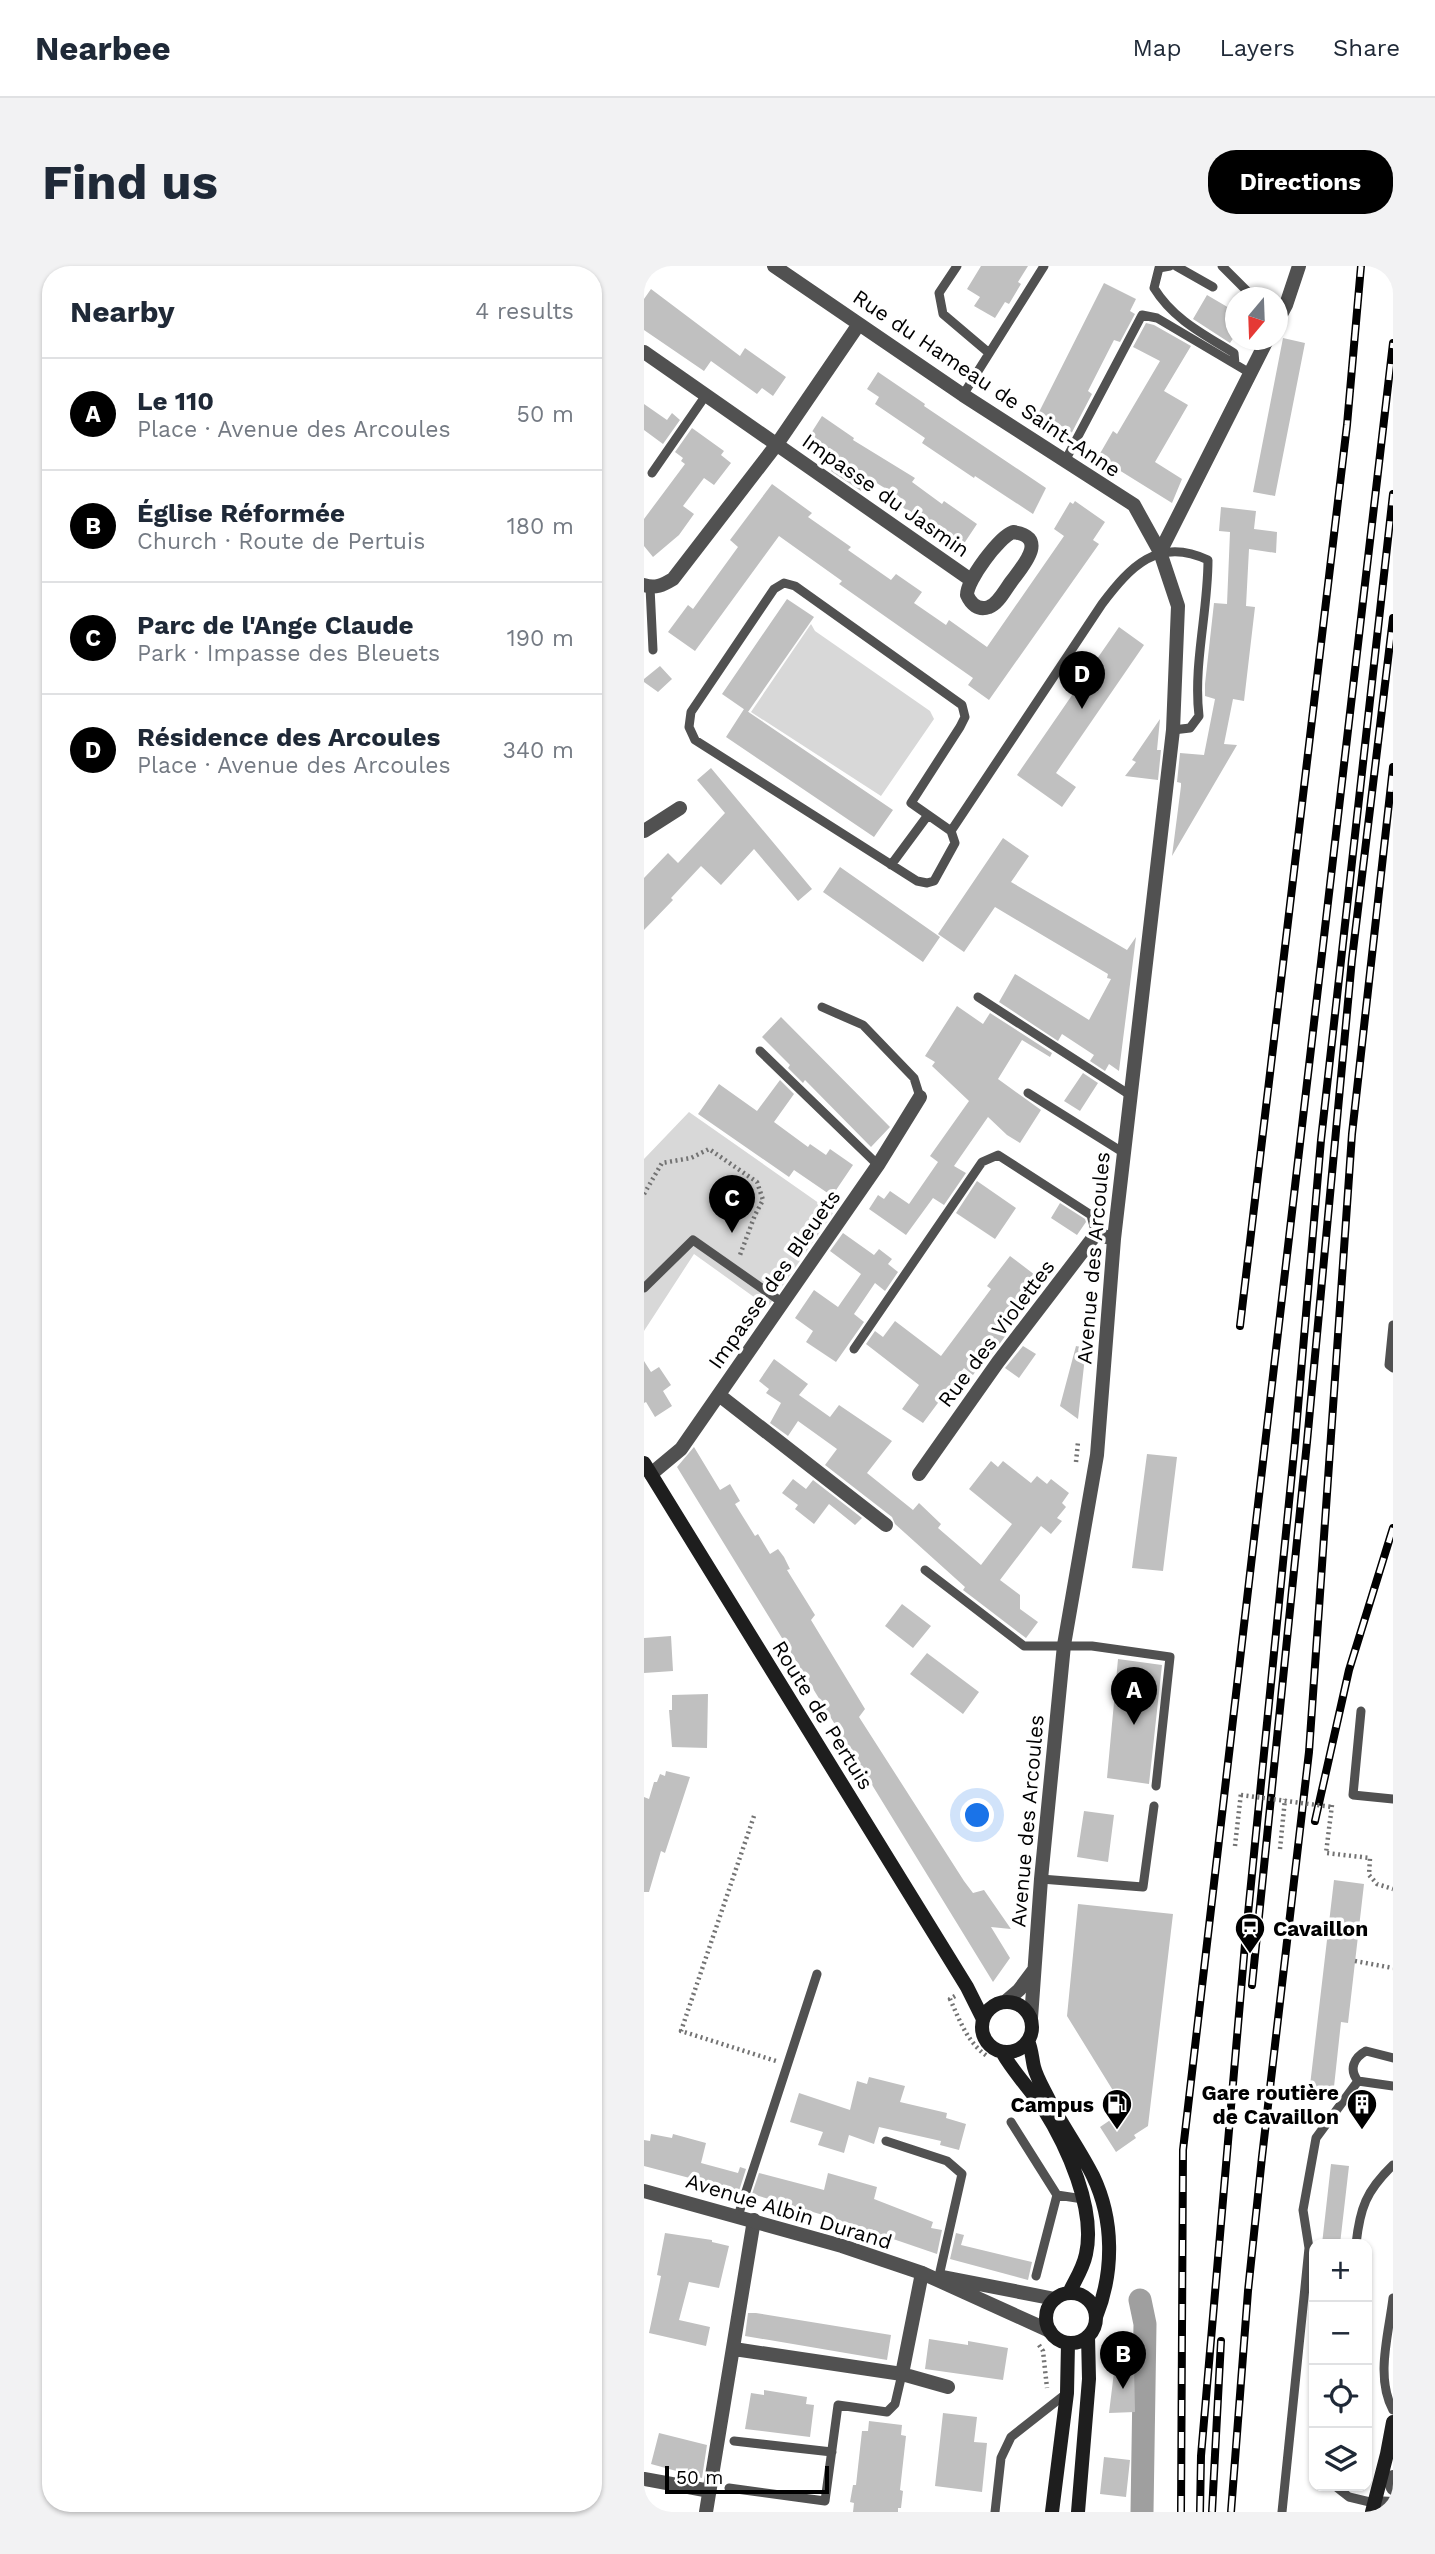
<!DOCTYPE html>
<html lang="en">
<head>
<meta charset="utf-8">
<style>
	:root { --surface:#fff; --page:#f2f2f3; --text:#1f2937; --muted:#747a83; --line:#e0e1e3; --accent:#000 }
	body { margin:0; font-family:"Work Sans",sans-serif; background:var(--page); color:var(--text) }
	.controls { position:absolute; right:21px; bottom:21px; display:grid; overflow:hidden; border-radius:14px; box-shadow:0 2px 5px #0004 }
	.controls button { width:63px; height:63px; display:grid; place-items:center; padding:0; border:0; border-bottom:2px solid var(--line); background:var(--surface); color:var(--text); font:35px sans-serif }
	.compass { position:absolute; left:581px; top:21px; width:63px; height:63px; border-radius:50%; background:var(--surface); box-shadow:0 2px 5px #0004; rotate:199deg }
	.scale { position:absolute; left:21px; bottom:18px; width:164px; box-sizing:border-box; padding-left:7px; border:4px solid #000; border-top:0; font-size:19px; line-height:24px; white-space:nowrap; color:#000; -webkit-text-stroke:5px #fff; paint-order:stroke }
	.you { position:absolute; left:334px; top:1550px; width:24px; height:24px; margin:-18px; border:5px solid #fff; border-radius:50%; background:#1a73e8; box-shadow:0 0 0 10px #1a73e833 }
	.badge { display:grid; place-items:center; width:46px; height:46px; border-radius:50%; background:var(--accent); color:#fff; font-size:23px; font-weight:700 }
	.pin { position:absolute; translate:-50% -58px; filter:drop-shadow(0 2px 4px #0008) }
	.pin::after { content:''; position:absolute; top:37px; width:24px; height:21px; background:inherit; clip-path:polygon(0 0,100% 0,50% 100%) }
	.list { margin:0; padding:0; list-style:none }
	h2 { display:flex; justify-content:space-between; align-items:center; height:91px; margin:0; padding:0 28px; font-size:30px }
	h2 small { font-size:23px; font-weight:400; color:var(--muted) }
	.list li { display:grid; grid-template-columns:46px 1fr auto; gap:21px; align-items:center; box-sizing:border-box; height:112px; padding:0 28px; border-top:2px solid var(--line) }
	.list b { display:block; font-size:26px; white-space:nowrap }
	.list p { margin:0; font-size:23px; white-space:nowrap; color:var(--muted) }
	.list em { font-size:23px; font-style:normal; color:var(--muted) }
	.icon { flex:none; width:38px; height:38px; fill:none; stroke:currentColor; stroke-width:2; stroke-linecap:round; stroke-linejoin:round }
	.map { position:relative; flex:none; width:749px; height:2246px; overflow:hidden; border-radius:28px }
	header { display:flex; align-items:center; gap:42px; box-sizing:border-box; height:98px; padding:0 35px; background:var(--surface); border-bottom:2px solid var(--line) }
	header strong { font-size:33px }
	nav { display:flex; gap:38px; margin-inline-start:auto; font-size:24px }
	.intro { display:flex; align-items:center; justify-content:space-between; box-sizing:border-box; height:168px; padding:0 42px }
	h1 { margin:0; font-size:49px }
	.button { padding:18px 32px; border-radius:28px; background:var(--accent); color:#fff; font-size:24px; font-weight:700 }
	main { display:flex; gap:42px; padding:0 42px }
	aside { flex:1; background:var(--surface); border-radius:28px; box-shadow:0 2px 5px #0004 }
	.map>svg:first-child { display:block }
</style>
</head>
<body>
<header>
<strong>Nearbee</strong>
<nav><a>Map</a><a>Layers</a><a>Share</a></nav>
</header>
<div class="intro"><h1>Find us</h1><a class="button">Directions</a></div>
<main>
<aside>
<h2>Nearby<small>4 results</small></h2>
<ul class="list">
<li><span class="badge">A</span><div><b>Le 110</b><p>Place · Avenue des Arcoules</p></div><em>50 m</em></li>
<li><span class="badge">B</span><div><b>Église Réformée</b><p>Church · Route de Pertuis</p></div><em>180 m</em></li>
<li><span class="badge">C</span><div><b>Parc de l'Ange Claude</b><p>Park · Impasse des Bleuets</p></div><em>190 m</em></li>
<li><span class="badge">D</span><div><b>Résidence des Arcoules</b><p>Place · Avenue des Arcoules</p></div><em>340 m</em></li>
</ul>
</aside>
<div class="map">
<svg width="749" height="2246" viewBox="0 0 749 2246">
	<rect width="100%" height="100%" fill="#fff"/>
	<!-- green -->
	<path fill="#d8d8d8" d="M167,358L171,365L286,445L290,453L237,530L107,446Z
		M45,846L189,947L124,1041L50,988L0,1065V893Z"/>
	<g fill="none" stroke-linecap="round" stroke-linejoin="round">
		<!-- canal -->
		<path stroke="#9f9f9f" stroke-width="23" d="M496,2034L501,2058L498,2246"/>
	</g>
	<!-- building -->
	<path fill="#c0c0c0" d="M337,0H384L374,16L377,18L365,38L361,36L351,52L330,40L336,31L323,23Z
		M460,17L492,33L486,45L491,48L476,76L470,74L444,125L448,128L425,172L391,154Z
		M7,23L96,90L101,82L142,111L129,130L118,122L113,128L67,95L60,105L0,64V33Z
		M563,29L592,46V68L586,77L549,53Z
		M502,57L510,59L547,80L520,125L544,139L511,196L538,213L528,237L454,191L469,165L473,168L516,95L489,81Z
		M639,72L661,77L631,230L609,226Z
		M234,106L281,138L280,140L402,222L389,248L331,210L330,212L278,177L281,172L231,138L235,131L223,123Z
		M0,138L23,154L28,147L36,154L19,178L0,164Z
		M178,150L210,172L209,174L271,212L268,216L298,238L300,235L333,258L319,279L275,249L274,251L261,243L254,237L257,232L226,213L217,225L187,205L195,193L164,172Z
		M48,162L80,185L77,189L87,197L70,219L60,212L39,240L50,248L35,269L9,291L0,280V253L41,198L37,195L39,192L31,186Z
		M128,218L168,247L164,251L207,281L204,284L247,314L252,308L278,326L270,337L302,359L305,354L343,381L420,270L410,263L426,236L429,238L431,235L461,256L449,274L455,278L345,434L324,419L329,412L195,318L198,315L135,270L51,385L24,366L44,339L49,343L94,281L86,274Z
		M577,241L612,245L610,263L633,266L632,287L605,283L602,340L611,341L600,435L589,433L580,478L593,479L528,590L537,520V517L533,516L536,487L560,489L571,433L561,430V418L570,337L583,338L586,266L575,265Z
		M143,333L170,351L104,446L78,428Z
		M475,361L500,379L412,507L432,521L418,541L373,509Z
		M16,400L28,413L14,426L0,416V413Z
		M100,443L249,544L230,571L82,471Z
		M516,453L513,484H517L514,514L481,510L492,496L488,494Z
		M67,502L168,623L154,635L110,583L77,619L57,600L27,632L29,634L0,664V612L24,587L34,597L81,547L53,514Z
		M359,572L385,590L367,616L483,684L492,671L475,805L465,798L461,805L446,795L450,789L418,768L414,775L355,736L371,708L445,754L467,713L463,712L464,708L351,641L320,686L294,668Z
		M196,601L296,671L279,696L179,626Z
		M313,740L339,758L346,747L408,787L406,791L378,774L354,813L397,844L376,877L363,869L344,851L310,900L322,907L300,939L289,932L262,969L225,943L234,929L240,933L246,925L265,938L294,896L286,890L325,835L288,800L291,796L281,790Z
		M137,751L246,861L227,881L161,814L159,817L144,802L146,799L118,771Z
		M439,807L454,817L436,845L420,835Z
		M136,814L150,828L130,856L164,881L166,878L182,889L186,883L209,899L188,930L150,904L145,911L54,848L75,818L113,845Z
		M333,915L372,942L351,973L312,947Z
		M416,937L441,953L442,956L433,969L407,952Z
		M199,967L230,989L235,983L248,993L244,998L254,1006L241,1025L231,1017L210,1048L220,1056L192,1096L162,1076L169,1065L151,1052L170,1024L194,1041L217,1008L186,985Z
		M366,990L391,1009L388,1014L392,1017L356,1066L362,1069L346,1091L343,1090L329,1109L320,1102L279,1157L258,1143L275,1119L222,1078L231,1065L239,1071L251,1055L297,1090L347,1023L343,1020Z
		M379,1080L392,1088L375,1112L361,1102Z
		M432,1080L442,1082L434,1153L416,1140Z
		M130,1093L164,1118L155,1129L186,1151L195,1139L248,1175L223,1207L269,1244L275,1237L297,1258L294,1262L337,1299L368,1258L325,1223L347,1195L354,1201L359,1195L387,1217L393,1210L403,1218L407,1213L425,1227L418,1237L422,1241L413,1252L418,1255L407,1268L397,1260L356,1314L376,1329V1343L394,1356L382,1372L319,1324L321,1321L251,1258L248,1251L181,1199L193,1183L154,1155L144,1170L126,1157L137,1137L122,1127L125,1123L115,1115Z
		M0,1095L7,1106L15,1101L27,1119L19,1125L28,1140L11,1151L2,1136L0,1137Z
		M50,1181L76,1224L86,1218L96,1235L91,1238L111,1270L114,1268L126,1288L134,1283L140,1291L146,1303L143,1304L171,1349L167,1354L221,1443L215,1451L320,1615L329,1627L340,1624L367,1663L347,1661L366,1692L349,1716L33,1201Z
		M503,1188L533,1191L519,1305L488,1302Z
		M149,1213L162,1223L169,1214L218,1252L211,1259L185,1238L170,1258L151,1243L154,1239L138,1227Z
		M258,1338L287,1360L269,1382L241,1360Z
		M27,1370L29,1405L0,1407V1372Z
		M283,1387L335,1426L319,1448L266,1408Z
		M474,1393L518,1399L505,1518L463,1512Z
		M64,1428L63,1482L28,1481L25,1444H28V1429Z
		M22,1505L46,1511L21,1587L17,1585L5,1626H0V1531L5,1533L10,1516H13L16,1508L21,1510Z
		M440,1545L470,1549L464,1596L433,1591Z
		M690,1614L720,1618L704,1757L697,1756L689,1830L665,1828Z
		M434,1638L529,1648L504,1860L490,1869L492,1872L472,1886L456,1861L481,1844L423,1750Z
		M225,1811L261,1820L256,1836L303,1847L302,1852L322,1858L315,1884L296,1879L297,1875L235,1861L230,1878L205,1869L200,1887L174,1879L179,1866L146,1856L155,1827L206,1844L213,1815L223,1818Z
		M7,1868L28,1872L29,1868L62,1877L57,1897L94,1907L96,1901L102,1903L95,1925L0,1900V1874L6,1875Z
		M687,1898L705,1900L696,1978H678Z
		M115,1907L180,1924L184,1907L233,1921L230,1933L289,1956L287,1962L298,1964L293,1988L179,1949L108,1928Z
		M21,1967L68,1974V1976L85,1980L75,2022L45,2016L35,2054L66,2061L62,2080L5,2067L17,2010L13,2009Z
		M312,1967L320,1969L317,1979L388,1996L384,2014L306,1993Z
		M104,2047H112L247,2069L243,2094L101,2070Z
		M285,2073L324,2079V2075L364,2082L359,2114L281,2103Z
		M471,2098L490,2099L491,2146L465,2147Z
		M120,2124L163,2131L162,2138L170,2139L166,2171L101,2163L107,2127L120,2129Z
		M299,2147L333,2151L330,2176L343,2177L338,2226L291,2220Z
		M225,2155L258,2159L257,2169L262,2170L256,2224L259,2225L257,2242H254V2246H209L210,2237L206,2236L209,2219H212L218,2165H224Z
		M15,2167L63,2179L58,2212L7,2198Z
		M460,2191L486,2194L482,2231L456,2228Z"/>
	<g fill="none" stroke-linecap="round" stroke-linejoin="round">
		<!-- path -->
		<path stroke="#737373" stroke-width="4.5" stroke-dasharray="2 3.5" stroke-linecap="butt" d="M0,928L18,897L47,892L65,883L113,916L119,934L111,949L96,989
			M432,1196L434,1176
			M688,1539L682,1587L726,1592L725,1609L733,1618L749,1623
			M110,1550L37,1765L132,1795
			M591,1580L597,1527
			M636,1583L641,1533
			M711,1695L749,1702
			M311,1730L306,1733C316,1755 323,1776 343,1790
			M395,2079L399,2085L403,2122"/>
		<!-- service -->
		<path stroke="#515151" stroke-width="9" d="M313,0L295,27L299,48L345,87
			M526,0L515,2L510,22C529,53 559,68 590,87L591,98
			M532,0L569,21
			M578,0L610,32
			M319,129L400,0
			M421,195L498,49L513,52L606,107
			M8,207L62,129
			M6,321L9,384
			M307,565L267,537L316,461L321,451L318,439L151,320L140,317L130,323L47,446L45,461L51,474L273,615L283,617L290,615L311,577L307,565L458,338C486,301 514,270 564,294C564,346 549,399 555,450L546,462L529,464
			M247,599L284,549
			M334,731L486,829
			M178,741L219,759L270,812L276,831
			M116,785L234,899
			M384,827L480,887
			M0,1022L49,974L139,1037
			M749,1059L745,1099L749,1102
			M210,1083L338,896L354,889L447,949L452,968
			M281,1304L380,1380H448L526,1391L512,1520
			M717,1445L709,1529L749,1533
			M397,1613L499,1621L510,1540
			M714,1815C705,1804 709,1792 722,1785L749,1792
			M714,1815L749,1820
			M367,1856L413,1929L439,1933
			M242,1875L303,1895L318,1908L295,2010
			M94,1950L173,1708
			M712,1978C716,1942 722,1925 749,1899
			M392,2010L413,1929
			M749,2032C745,2067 731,2111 749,2144
			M90,2175L188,2186
			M691,2220L705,2231L730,2237
			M85,2222L181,2235L194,2139L243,2146L251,2138L258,2108
			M351,2246L357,2192L367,2171L423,2127
			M638,2246L665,1982L659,1944L672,1872L714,1815"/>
		<!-- minor -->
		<path stroke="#515151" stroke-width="14" d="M130,0L319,129L490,239L516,286L534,340L529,464L470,973L453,1189L420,1379L397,1613L387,1752
			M634,54L642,39L655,0
			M0,86L327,314
			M369,266C406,271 378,301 367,316C361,324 354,338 345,341C334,345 327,338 323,329C323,314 355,271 369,266Z
			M516,286L623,74
			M0,319C11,323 19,319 29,313L133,178L215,58
			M0,565L36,542
			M75,1129L242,1259
			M7,1208L37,1183L234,899L276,831
			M275,1208L354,1096L452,968L470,973
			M361,1736L375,1724L390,1704
			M90,2083L258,2108L304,2121
			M258,2108L278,2007
			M0,2213L66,2225
			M62,2246L110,1954"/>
		<!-- tertiary -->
		<path stroke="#515151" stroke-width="14" d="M0,1925L198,1980L278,2007L406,2065
			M299,2011L411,2033
			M749,2211L747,2217L749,2222
			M730,2237L749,2238"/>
		<!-- secondary -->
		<path stroke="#1e1e1e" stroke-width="14" d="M0,1197L323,1721L339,1753
			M338 1761a25 25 0 1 1 50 0a25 25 0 1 1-50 0Z
			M384,1775C388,1784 388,1793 390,1801C393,1813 401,1825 406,1836C419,1861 436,1884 449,1910C470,1954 470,2006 452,2051
			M358,1786C369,1806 386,1823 399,1842C423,1880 452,1943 442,1988C439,2003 431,2014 425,2027
			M402 2052a25 25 0 1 1 50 0a25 25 0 1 1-50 0Z
			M408,2246L423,2127L424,2077
			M434,2246L445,2113L444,2070
			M728,2246L743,2188L749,2156"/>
		<!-- rail casing -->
		<g stroke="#000" stroke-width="8">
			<path id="rail" d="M596,1060L703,159L717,0
				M671,1555L705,1404L749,1262
				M608,1719L663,1176L708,693L749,352
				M537,2246L539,1884L749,77
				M556,2246L557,2190L601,1678L651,1176L677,874L749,228
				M568,2246L577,2075
				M587,2246L604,2025L618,1891L665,1486L708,868L749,501"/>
		</g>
		<!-- rail -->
		<use href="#rail" stroke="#fff" stroke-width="5" stroke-dasharray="16" stroke-linecap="butt"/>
		<!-- path-bridge -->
		<path stroke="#737373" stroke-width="4.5" stroke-dasharray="2 3.5" stroke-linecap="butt" d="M597,1529L688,1541"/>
	</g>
	<!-- icons -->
	<defs>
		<g id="station-pin" transform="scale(1.575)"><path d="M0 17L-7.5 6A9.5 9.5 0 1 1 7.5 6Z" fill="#000" stroke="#fff"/><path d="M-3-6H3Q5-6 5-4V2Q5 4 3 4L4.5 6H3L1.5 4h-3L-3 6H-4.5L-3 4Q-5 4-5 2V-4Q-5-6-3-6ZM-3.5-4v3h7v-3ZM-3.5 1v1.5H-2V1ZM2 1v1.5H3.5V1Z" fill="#fff"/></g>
		<g id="fuel-pin" transform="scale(1.575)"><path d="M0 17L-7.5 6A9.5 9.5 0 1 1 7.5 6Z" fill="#000" stroke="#fff"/><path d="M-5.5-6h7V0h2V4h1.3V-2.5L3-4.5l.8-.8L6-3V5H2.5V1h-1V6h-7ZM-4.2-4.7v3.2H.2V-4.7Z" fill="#fff"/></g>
		<g id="building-pin" transform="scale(1.575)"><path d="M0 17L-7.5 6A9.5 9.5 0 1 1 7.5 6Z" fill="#000" stroke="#fff"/><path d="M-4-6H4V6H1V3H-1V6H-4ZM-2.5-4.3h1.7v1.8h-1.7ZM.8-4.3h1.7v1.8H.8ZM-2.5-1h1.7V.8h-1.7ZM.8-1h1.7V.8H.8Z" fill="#fff"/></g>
	</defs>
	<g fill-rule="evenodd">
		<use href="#station-pin" x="606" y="1662"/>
		<use href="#fuel-pin" x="473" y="1838"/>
		<use href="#building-pin" x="718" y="1838"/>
	</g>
	<g text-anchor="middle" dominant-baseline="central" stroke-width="7" stroke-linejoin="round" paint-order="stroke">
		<!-- street labels -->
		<g font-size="21" fill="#000" stroke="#fff">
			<text transform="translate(343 117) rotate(34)">Rue du Hameau de Saint-Anne</text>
			<text transform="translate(242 229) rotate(35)">Impasse du Jasmin</text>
			<text transform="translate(449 992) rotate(-85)">Avenue des Arcoules</text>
			<text transform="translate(130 1013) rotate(-55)">Impasse des Bleuets</text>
			<text transform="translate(352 1067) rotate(-53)">Rue des Violettes</text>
			<text transform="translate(179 1449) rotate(58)">Route de Pertuis</text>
			<text transform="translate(383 1555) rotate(-85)">Avenue des Arcoules</text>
			<text transform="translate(145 1945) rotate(17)">Avenue Albin Durand</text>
		</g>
		<!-- poi labels -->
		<g font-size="21" font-weight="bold" fill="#000" stroke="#fff" text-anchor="end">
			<text x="629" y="1662" text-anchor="start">Cavaillon</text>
			<text x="695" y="1826">Gare routière<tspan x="695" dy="24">de Cavaillon</tspan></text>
			<text x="450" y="1838">Campus</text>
		</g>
	</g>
</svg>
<div class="controls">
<button>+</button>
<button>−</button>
<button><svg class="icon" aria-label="locate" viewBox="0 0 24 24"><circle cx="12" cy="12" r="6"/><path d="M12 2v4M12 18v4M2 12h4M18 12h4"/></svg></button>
<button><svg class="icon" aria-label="layers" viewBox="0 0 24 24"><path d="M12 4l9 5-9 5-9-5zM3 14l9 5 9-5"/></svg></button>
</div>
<svg class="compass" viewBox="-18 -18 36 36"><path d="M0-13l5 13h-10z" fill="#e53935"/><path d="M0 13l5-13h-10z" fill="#747a83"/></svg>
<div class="scale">50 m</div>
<div class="you"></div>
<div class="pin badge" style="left:490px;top:1459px">A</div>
<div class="pin badge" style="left:479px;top:2123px">B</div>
<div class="pin badge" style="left:88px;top:967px">C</div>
<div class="pin badge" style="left:438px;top:443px">D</div>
</div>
</main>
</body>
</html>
